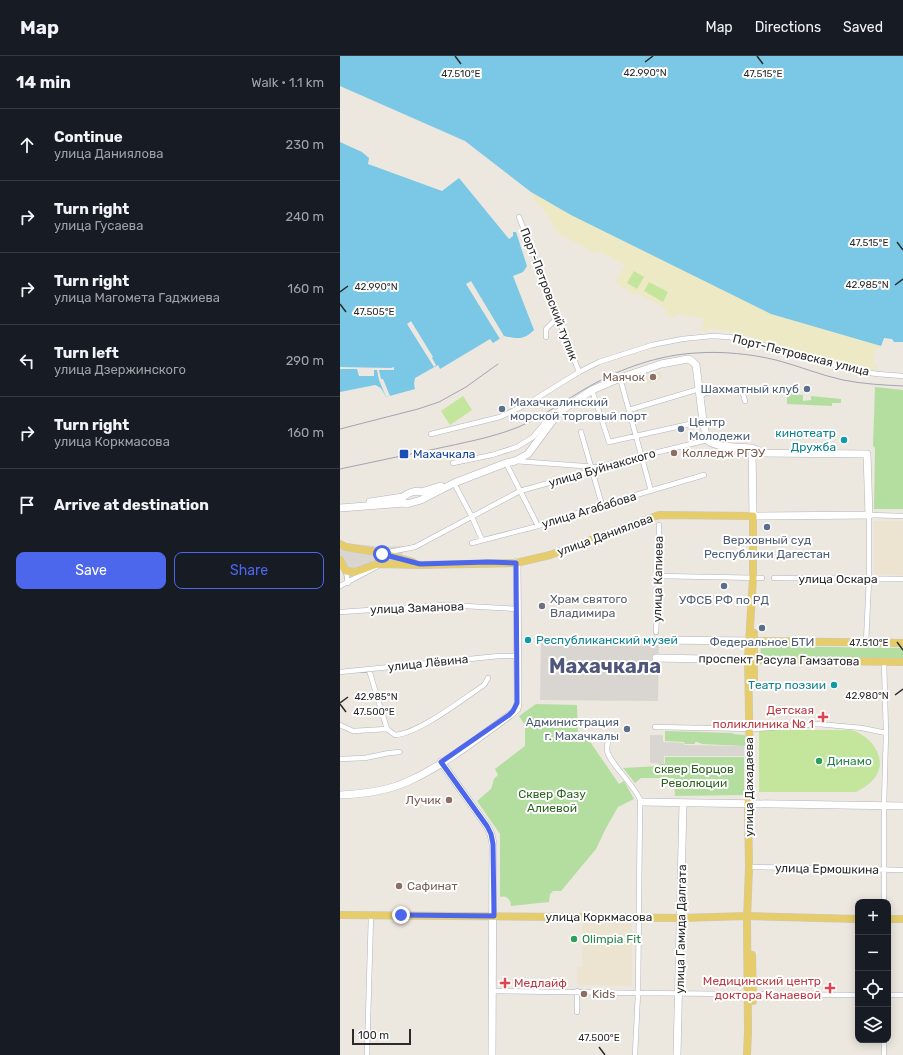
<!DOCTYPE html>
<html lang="en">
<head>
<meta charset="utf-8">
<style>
	:root { --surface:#171b24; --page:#242831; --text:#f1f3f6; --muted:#9ea1a6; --line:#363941; --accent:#4c66ec }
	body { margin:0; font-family:Rubik,sans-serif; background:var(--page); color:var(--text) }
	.controls { position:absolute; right:12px; bottom:12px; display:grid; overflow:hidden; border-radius:8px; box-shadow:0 2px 10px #0003 }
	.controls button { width:36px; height:36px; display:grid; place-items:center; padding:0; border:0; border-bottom:1px solid var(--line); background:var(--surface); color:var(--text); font:20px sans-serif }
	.scale { position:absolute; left:12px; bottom:10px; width:59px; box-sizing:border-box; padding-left:4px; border:2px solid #2b2b2b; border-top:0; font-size:11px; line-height:14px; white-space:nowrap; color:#2b2b2b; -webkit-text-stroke:3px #fff; paint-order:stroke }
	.stop { position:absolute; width:12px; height:12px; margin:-9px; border:3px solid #4c66ec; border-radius:50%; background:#fff }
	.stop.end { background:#4c66ec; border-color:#fff; box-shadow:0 1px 4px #0008 }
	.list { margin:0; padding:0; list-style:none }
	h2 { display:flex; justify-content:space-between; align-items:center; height:52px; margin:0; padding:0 16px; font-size:17px }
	h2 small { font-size:13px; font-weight:400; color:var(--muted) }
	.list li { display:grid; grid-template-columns:26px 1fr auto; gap:12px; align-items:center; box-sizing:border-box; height:72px; padding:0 16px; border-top:1px solid var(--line) }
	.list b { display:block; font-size:15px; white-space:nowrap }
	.list p { margin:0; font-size:13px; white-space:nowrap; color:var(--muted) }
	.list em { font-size:13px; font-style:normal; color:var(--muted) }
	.actions { display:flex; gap:8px; padding:12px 16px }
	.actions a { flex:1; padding:9px 0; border:1px solid var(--accent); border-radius:8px; text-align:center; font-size:14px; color:var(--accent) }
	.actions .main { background:var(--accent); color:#fff }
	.icon { flex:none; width:22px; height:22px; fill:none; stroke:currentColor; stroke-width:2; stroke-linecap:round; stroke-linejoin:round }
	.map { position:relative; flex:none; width:563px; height:999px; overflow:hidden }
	header { display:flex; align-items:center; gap:24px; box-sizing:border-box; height:56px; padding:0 20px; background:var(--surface); border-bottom:1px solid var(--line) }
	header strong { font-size:19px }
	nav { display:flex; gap:22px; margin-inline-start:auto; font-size:14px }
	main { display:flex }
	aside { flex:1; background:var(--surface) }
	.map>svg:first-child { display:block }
</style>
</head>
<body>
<header>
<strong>Map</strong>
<nav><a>Map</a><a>Directions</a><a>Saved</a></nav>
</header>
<main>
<aside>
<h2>14 min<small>Walk · 1.1 km</small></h2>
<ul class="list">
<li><svg class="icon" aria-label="ahead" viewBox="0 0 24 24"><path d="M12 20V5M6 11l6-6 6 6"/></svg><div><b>Continue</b><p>улица Даниялова</p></div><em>230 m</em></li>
<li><svg class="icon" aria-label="right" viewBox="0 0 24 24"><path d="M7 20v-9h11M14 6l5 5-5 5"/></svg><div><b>Turn right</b><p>улица Гусаева</p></div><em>240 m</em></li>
<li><svg class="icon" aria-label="right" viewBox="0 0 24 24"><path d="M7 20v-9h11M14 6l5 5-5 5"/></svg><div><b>Turn right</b><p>улица Магомета Гаджиева</p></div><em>160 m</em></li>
<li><svg class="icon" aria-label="left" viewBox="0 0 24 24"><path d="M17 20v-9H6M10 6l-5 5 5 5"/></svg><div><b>Turn left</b><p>улица Дзержинского</p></div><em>290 m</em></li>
<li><svg class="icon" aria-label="right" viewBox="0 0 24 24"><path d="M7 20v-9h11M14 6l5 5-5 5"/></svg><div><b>Turn right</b><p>улица Коркмасова</p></div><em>160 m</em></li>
<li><svg class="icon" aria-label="arrive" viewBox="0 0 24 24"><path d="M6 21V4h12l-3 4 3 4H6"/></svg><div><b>Arrive at destination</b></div></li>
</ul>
<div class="actions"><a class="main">Save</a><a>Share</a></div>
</aside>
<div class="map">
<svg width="563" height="999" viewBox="0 0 563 999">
	<rect width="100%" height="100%" fill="#ece7df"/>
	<!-- education -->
	<path fill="#ece4d0" d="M320,315L322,323L307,328L305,319Z
		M534,465H563V519L534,518Z
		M242,865H292V930L237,929V911H242Z"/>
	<!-- green -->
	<path fill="#b4dea0" d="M535,331L563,334V453H534L535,392L533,390Z
		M447,338L463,339V345L471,344V340L501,343V347H492V350L447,348Z
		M421,590L563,592V603L420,601Z
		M196,648L237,649L238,676L244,677L279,728L284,725L294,743L278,751L266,772L256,793L221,835H213L210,838L209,846L171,850C171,843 166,839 160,841V778L137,745L151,733L154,723L158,719L155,713L185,690V669L179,660Z
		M325,675L393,677V678L405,679V690L362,688L357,686H355V688H345L344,686L325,685Z
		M325,701H404V739L335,740L334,722H301L295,727L283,712L319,710V708H325Z"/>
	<!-- sand -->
	<path fill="#eee9c5" d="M191,136L231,159L431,258L541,290L534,296L533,308L538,310L537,314L508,311L389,275L370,272V273H368L367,276L362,275L364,263L336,258L335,262L325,259L326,255L324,251L298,238L296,240L275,227L285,209L259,195L257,198L218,177L207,158L194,145Z"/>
	<!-- pitch -->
	<path fill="#c4e59c" d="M294,215L304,221L297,233L287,227Z
		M309,226L328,236L323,246L304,235Z
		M123,340L132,354L110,369L101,355Z
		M419,674H511C530,679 548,701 536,720C531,728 523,732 516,736H419Z"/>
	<!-- plaza -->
	<path fill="#d9d6d1" d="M6,487L42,491L64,490L60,511H38L5,527L0,506V488Z
		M201,581L319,582L318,645L200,644Z
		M310,679H323V686L344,687V689L404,690V700H324V708L310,707Z"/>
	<!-- water -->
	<path fill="#7ac7e6" d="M0,0H563V286H554L552,283L544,282L541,290L431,258L231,159L191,136L125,85L0,30Z
		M0,86L22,96L29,102L28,108L102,135L119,122L169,183L173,180V176H176L187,210L183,216L173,220L194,274C184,284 178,283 164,280L153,287L150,283L100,313L98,309L75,322L74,328L75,333L46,341C43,336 42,331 35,329L0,336Z"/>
	<!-- pier -->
	<path fill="#ece7df" d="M131,225L164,280L160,283L126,228Z
		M71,265L93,301L92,302L96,309L94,311L67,268Z
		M0,311L51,312L54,311V314H39L41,323H43L50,340L46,341L39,324L37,314H34V320H19L17,313H0Z"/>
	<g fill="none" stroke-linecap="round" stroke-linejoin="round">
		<!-- street casing -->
		<g stroke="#b2b5be" stroke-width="5.5">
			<path id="street" d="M179,161L239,316
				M206,281V273L218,261
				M280,322L311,435
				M252,334L269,386L363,365
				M360,341L365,337L388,334L401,336L403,338L405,345
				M289,354L359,333
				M241,376L262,449
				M91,378L160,361L189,347L239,316L259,306L312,289L342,283L372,280L389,281L408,285L512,314L537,318L563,320
				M175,405L257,411
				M113,407L152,399L177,391L193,381L208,363L215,361
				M166,407L198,470
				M114,427L132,461L142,484
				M132,487L198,470L262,449L364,419
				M44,497L75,491L180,435L251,415L258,411L367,384
				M6,515L8,527
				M319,520L422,522
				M434,522L563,523
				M0,530L36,511
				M0,556L106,549L177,553
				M316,576L319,520V469
				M526,587L529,523V459L563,460
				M544,605L546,677L544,750V846
				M29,614L47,673
				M0,616L159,600H177
				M0,669L13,675L47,673L55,679C78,678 123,643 144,629L148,622
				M315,671L414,673L478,668L522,672L546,677
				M269,682C268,685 267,690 267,694C268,706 296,730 301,746L300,750L298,937L295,999
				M0,703L25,702L49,697L60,696
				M412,811L563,814
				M153,935L298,937L518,939
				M237,935V956
				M548,939H563
				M27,999L31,859
				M544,999V984"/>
		</g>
		<!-- secondary casing -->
		<g stroke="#b2b5be" stroke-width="8">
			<path id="secondary" d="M30,446L63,441C67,437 76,434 81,436L101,430
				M0,452L65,447L67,448L81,444L114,427L166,407L175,405L188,398L219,356L252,334L280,322L321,308L348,303L352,305L356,309L363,365L367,384C383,396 406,386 423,397L527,398L529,459L413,460L412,392
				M316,584L413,585
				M316,602L413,604
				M101,706L147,770L151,778L153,788L152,999
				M0,739C23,738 48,735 69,725C106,708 138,682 170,659L177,653L178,647L177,506
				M301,746L563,750
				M337,999L343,747"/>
		</g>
		<!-- primary casing -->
		<g stroke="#c8c8c8" stroke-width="8">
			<path id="primary" d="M0,488L6,491L42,497L73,506
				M0,504L6,515L15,516L37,508L80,509L176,507L210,499L319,459L413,460V522L408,603L410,710L408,748L409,811L407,863L408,975L407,999
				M414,577V629
				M413,585L563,587
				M414,604L563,606
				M0,859L341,862L407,860L518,863
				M548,863H563
				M412,899L413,945"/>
		</g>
		<!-- street -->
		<use href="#street" stroke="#fff" stroke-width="4.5"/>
		<!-- secondary -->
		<use href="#secondary" stroke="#fff" stroke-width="7"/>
		<!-- primary -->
		<use href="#primary" stroke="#e6cc6a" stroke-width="7"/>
		<!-- rail -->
		<path stroke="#a2a4b4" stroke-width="1" d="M0,373L78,353L99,346L126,331L158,308
			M0,413C31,406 63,400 95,393C122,387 150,382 176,372C203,361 225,344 250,330C282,312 319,299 356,297C382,295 411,298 436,304C459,310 480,319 503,324C523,328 543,329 563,330"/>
	</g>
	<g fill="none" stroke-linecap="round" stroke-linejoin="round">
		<!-- route -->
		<path stroke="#4c66ec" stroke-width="5" d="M42,498L80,508L148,506L176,507L177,647L173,655L169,659L101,706L147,770L151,778L153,788L154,860L61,859"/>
	</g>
	<!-- ticks -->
	<path fill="none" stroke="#2b2b2b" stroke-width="1.5" d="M115,0L121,8M417,0L423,8M305,6L313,0M557,186L563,194M555,229L563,223M0,236L8,230M0,248L6,256M557,586L563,594M555,639L563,633M0,647L8,641M0,648L6,656M259,991L265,999"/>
	<!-- markers -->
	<g fill="#8d6e63" stroke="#fff" stroke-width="1.5">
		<circle cx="313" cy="321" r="4"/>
		<circle cx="334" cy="397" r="4"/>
		<circle cx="109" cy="744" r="4"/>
		<circle cx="59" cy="830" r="4"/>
		<circle cx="244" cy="938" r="4"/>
	</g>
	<g fill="#5c6f8a" stroke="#fff" stroke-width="1.5">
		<circle cx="467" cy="333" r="4"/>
		<circle cx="162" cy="353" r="4"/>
		<circle cx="341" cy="373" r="4"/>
		<circle cx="427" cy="471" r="4"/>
		<circle cx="384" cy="530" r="4"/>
		<circle cx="422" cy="572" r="4"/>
		<circle cx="287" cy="673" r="4"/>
	</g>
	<g fill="#0f9aa8" stroke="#fff" stroke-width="1.5">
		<circle cx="504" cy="384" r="4"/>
		<circle cx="188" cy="584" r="4"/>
		<circle cx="494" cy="629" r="4"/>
	</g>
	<rect fill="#1a4fb4" stroke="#fff" stroke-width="1.5" x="59" y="393" width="10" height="10" rx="2"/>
	<circle fill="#6b7280" stroke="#fff" stroke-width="1.5" cx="202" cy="550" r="4"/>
	<g fill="#e0444e" stroke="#fff" stroke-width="1.5">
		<path d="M481 655h4v4h4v4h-4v4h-4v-4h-4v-4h4z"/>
		<path d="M163 921h4v4h4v4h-4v4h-4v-4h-4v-4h4z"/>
		<path d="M488 926h4v4h4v4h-4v4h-4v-4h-4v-4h4z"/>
	</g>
	<g fill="#2e9e5b" stroke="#fff" stroke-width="1.5">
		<circle cx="479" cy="705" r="4"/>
		<circle cx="234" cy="883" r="4"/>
	</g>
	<g text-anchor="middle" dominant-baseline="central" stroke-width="4" stroke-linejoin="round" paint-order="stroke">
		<!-- street labels -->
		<g font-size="12" fill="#2b2b2b" stroke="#fff">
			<text transform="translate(209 238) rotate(69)">Порт-Петровский тупик</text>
			<text transform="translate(461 299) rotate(14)">Порт-Петровская улица</text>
			<text transform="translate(262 412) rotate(-16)">улица Буйнакского</text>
			<text transform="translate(249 454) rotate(-17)">улица Агабабова</text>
			<text transform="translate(265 479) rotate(-20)">улица Даниялова</text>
			<text transform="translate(318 523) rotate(-89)">улица Капиева</text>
			<text x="498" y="523">улица Оскара</text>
			<text transform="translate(77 552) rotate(-2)">улица Заманова</text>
			<text transform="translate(439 604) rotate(1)">проспект Расула Гамзатова</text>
			<text transform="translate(88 607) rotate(-6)">улица Лёвина</text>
			<text transform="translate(409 731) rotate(-90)">улица Дахадаева</text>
			<text transform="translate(487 813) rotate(1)">улица Ермошкина</text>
			<text x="259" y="861">улица Коркмасова</text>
			<text transform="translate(341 873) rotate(-89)">улица Гамида Далгата</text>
		</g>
		<!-- education labels -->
		<g font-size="12" fill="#785e54" stroke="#fff" text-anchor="start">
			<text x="305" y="321" text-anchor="end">Маячок</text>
			<text x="342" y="397">Колледж РГЭУ</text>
			<text x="101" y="744" text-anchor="end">Лучик</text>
			<text x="67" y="830">Сафинат</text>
			<text x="252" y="938">Kids</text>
		</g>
		<!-- service labels -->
		<g font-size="12" fill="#4e5e75" stroke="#fff">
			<text x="459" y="333" text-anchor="end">Шахматный клуб</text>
			<text x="170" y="346" text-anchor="start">Махачкалинский<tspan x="170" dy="14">морской торговый порт</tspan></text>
			<text x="349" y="366" text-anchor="start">Центр<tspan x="349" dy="14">Молодежи</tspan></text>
			<text x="427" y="484">Верховный суд<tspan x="427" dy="14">Республики Дагестан</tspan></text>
			<text x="384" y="544">УФСБ РФ по РД</text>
			<text x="422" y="586">Федеральное БТИ</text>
			<text x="279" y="666" text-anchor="end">Администрация<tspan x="279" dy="14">г. Махачкалы</tspan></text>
		</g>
		<!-- culture labels -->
		<g font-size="12" fill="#0d838f" stroke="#fff" text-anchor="end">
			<text x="496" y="377">кинотеатр<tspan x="496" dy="14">Дружба</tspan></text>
			<text x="196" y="584" text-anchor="start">Республиканский музей</text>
			<text x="486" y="629">Театр поэзии</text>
		</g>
		<!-- transit labels -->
		<g font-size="12" fill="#164399" stroke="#fff" text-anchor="start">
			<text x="73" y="398">Махачкала</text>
		</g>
		<!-- worship labels -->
		<g font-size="12" fill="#5b616d" stroke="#fff" text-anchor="start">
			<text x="210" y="543">Храм святого<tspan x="210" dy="14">Владимира</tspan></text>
		</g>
		<!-- health labels -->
		<g font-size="12" fill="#be3a42" stroke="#fff" text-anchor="end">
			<text x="474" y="654">Детская<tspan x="474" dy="14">поликлиника № 1</tspan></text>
			<text x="481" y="925">Медицинский центр<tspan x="481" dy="14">доктора Канаевой</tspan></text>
			<text x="174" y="927" text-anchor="start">Медлайф</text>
		</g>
		<!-- leisure labels -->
		<g font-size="12" fill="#27864d" stroke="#fff" text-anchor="start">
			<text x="487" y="705">Динамо</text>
			<text x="242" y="883">Olimpia Fit</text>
		</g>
		<!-- park labels -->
		<g font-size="12" fill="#2d6420" stroke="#fff">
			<text x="354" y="713">сквер Борцов<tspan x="354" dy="14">Революции</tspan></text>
			<text x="212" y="738">Сквер Фазу<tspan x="212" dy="14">Алиевой</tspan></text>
		</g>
		<!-- town labels -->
		<g font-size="20" font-weight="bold" fill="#4f5679" stroke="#fff">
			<text x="265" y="610">Махачкала</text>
		</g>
	</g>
	<g font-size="10" text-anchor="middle" fill="#2b2b2b" stroke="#fff" stroke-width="4" stroke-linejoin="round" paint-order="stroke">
		<text x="305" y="20">42.990°N</text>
		<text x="121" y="21">47.510°E</text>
		<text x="423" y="21">47.515°E</text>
		<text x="529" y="190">47.515°E</text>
		<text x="527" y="232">42.985°N</text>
		<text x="36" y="234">42.990°N</text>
		<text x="34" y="259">47.505°E</text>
		<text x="529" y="590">47.510°E</text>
		<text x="527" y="643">42.980°N</text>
		<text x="36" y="644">42.985°N</text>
		<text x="34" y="659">47.500°E</text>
		<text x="259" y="985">47.500°E</text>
	</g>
</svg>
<div class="controls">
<button>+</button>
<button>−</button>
<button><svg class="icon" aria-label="locate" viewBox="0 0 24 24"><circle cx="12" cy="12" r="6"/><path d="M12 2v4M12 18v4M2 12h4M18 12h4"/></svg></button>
<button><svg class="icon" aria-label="layers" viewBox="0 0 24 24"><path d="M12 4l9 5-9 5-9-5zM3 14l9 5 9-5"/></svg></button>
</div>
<div class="scale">100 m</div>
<div class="stop" style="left:42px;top:498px"></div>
<div class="stop end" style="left:61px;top:859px"></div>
</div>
</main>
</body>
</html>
